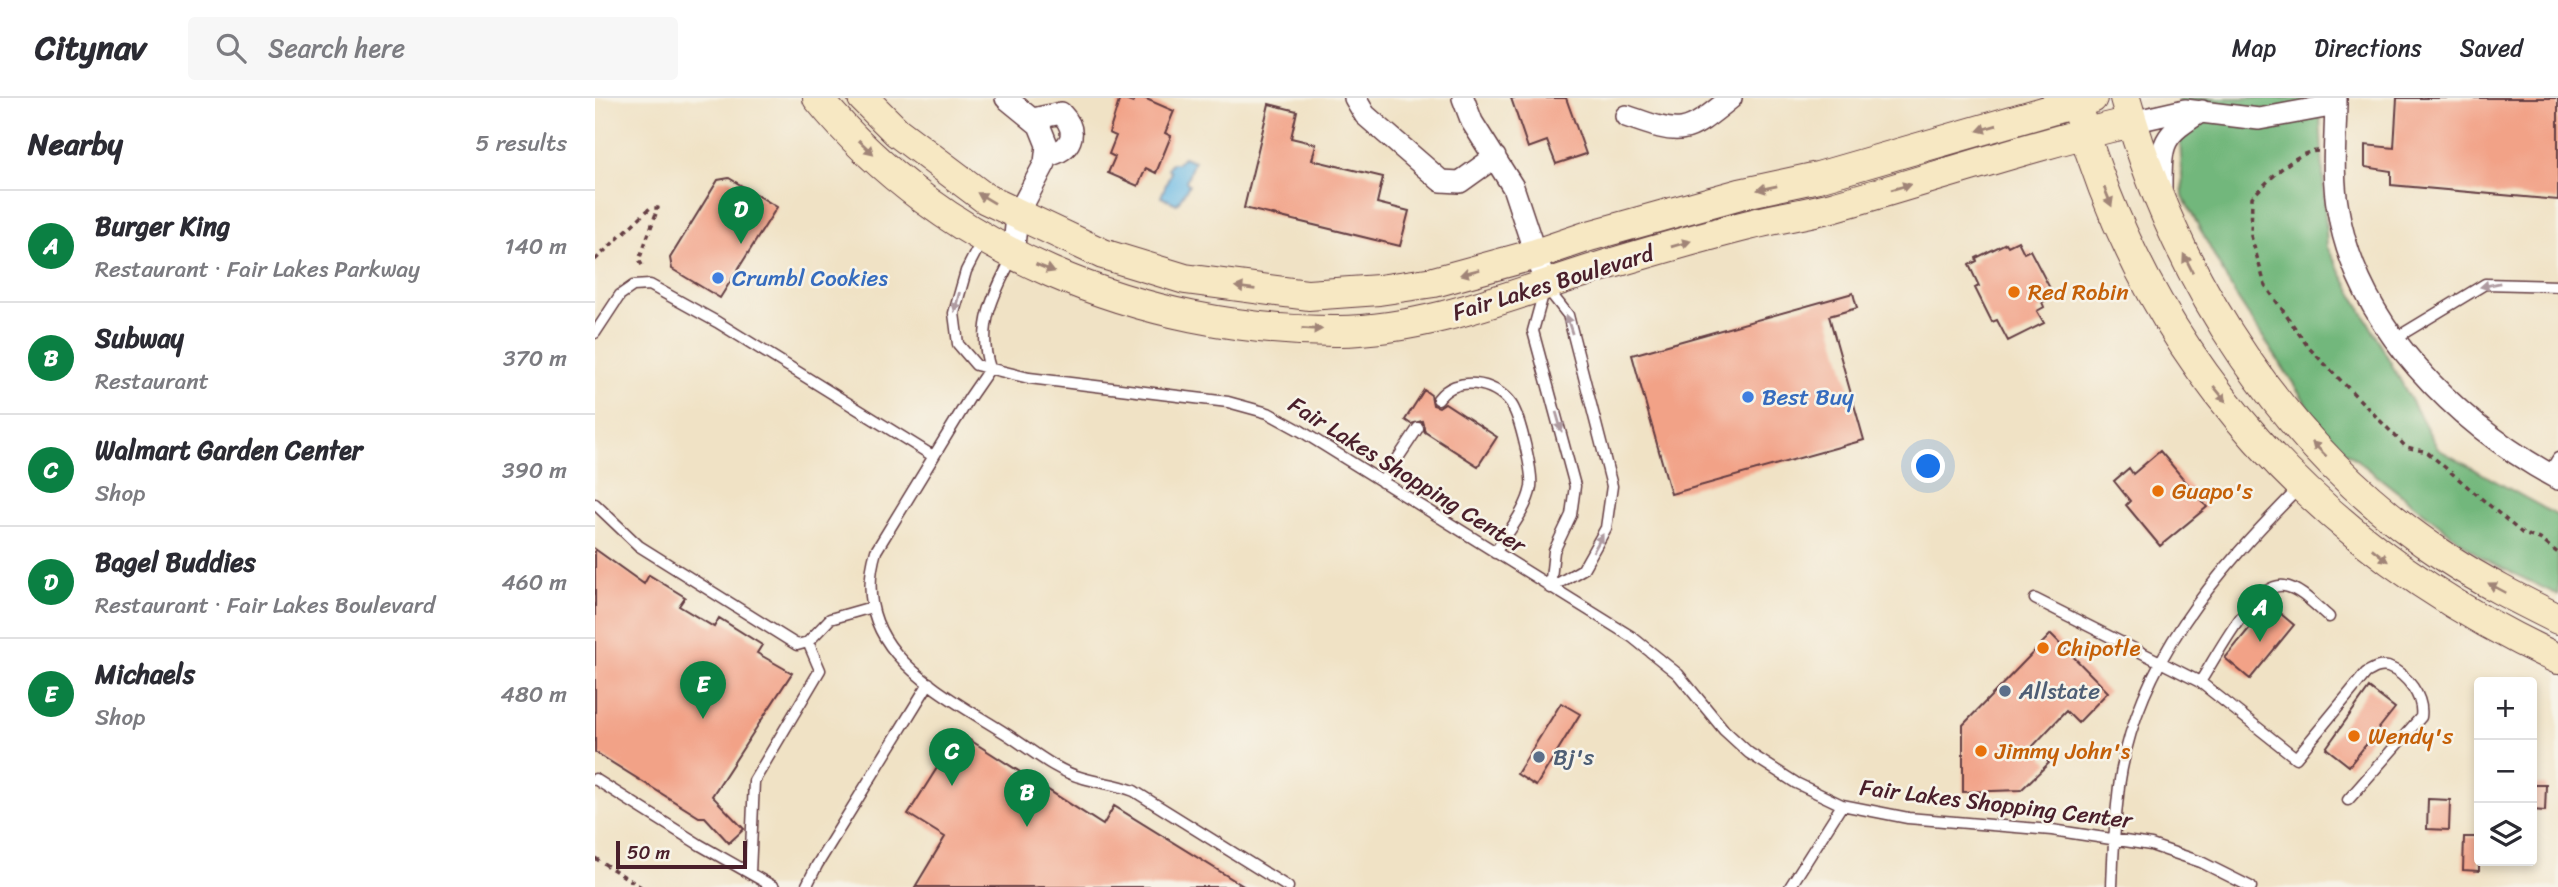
<!DOCTYPE html>
<html lang="en">
<head>
<meta charset="utf-8">
<style>
	:root { --surface:#fff; --page:#f7f7f7; --text:#2b2b33; --muted:#7c7c81; --line:#e1e1e2; --accent:#0b8043 }
	body { margin:0; font-family:Sriracha,sans-serif; background:var(--page); color:var(--text) }
	.controls { position:absolute; right:21px; bottom:21px; display:grid; overflow:hidden; border-radius:7px; box-shadow:0 4px 10px #0003 }
	.controls button { width:63px; height:63px; display:grid; place-items:center; padding:0; border:0; border-bottom:2px solid var(--line); background:var(--surface); color:var(--text); font:35px sans-serif }
	.scale { position:absolute; left:21px; bottom:18px; width:131px; box-sizing:border-box; padding-left:7px; border:4px solid #4a1f2b; border-top:0; font-size:19px; line-height:24px; white-space:nowrap; color:#4a1f2b; -webkit-text-stroke:5px #f7f3e8; paint-order:stroke }
	.you { position:absolute; left:1334px; top:369px; width:24px; height:24px; margin:-18px; border:5px solid #fff; border-radius:50%; background:#1a73e8; box-shadow:0 0 0 10px #1a73e833 }
	.badge { display:grid; place-items:center; width:46px; height:46px; border-radius:50%; background:var(--accent); color:#fff; font-size:23px; font-weight:700 }
	.pin { position:absolute; translate:-50% -58px; filter:drop-shadow(0 2px 4px #0008) }
	.pin::after { content:''; position:absolute; top:37px; width:24px; height:21px; background:inherit; clip-path:polygon(0 0,100% 0,50% 100%) }
	.list { margin:0; padding:0; list-style:none }
	h2 { display:flex; justify-content:space-between; align-items:center; height:91px; margin:0; padding:0 28px; font-size:30px }
	h2 small { font-size:23px; font-weight:400; color:var(--muted) }
	.list li { display:grid; grid-template-columns:46px 1fr auto; gap:21px; align-items:center; box-sizing:border-box; height:112px; padding:0 28px; border-top:2px solid var(--line) }
	.list b { display:block; font-size:26px; white-space:nowrap }
	.list p { margin:0; font-size:23px; white-space:nowrap; color:var(--muted) }
	.list em { font-size:23px; font-style:normal; color:var(--muted) }
	.icon { flex:none; width:38px; height:38px; fill:none; stroke:currentColor; stroke-width:2; stroke-linecap:round; stroke-linejoin:round }
	.map { position:relative; flex:none; width:1963px; height:789px; overflow:hidden }
	header { display:flex; align-items:center; gap:42px; box-sizing:border-box; height:98px; padding:0 35px; background:var(--surface); border-bottom:2px solid var(--line) }
	header strong { font-size:33px }
	nav { display:flex; gap:38px; margin-inline-start:auto; font-size:24px }
	.search { width:490px; height:63px; background:var(--page); display:flex; align-items:center; gap:18px; box-sizing:border-box; padding:0 24px; border-radius:7px; color:var(--muted); font-size:26px }
	main { display:flex }
	aside { flex:1; background:var(--surface) }
	.map>svg:first-child { display:block }
</style>
</head>
<body>
<header>
<strong>Citynav</strong>
<div class="search"><svg class="icon" aria-label="search" viewBox="0 0 24 24"><circle cx="10" cy="10" r="6"/><path d="M15 15l6 6"/></svg>Search here</div>
<nav><a>Map</a><a>Directions</a><a>Saved</a></nav>
</header>
<main>
<aside>
<h2>Nearby<small>5 results</small></h2>
<ul class="list">
<li><span class="badge">A</span><div><b>Burger King</b><p>Restaurant · Fair Lakes Parkway</p></div><em>140 m</em></li>
<li><span class="badge">B</span><div><b>Subway</b><p>Restaurant</p></div><em>370 m</em></li>
<li><span class="badge">C</span><div><b>Walmart Garden Center</b><p>Shop</p></div><em>390 m</em></li>
<li><span class="badge">D</span><div><b>Bagel Buddies</b><p>Restaurant · Fair Lakes Boulevard</p></div><em>460 m</em></li>
<li><span class="badge">E</span><div><b>Michaels</b><p>Shop</p></div><em>480 m</em></li>
</ul>
</aside>
<div class="map">
<svg width="1963" height="789" viewBox="0 0 1963 789">
	<rect width="100%" height="100%" fill="#f7f3e8"/>
	<filter id="ink" filterUnits="userSpaceOnUse"><feTurbulence type="fractalNoise" baseFrequency=".0143" numOctaves="2"/><feDisplacementMap in="SourceGraphic" scale="14" xChannelSelector="R" yChannelSelector="G"/><feConvolveMatrix kernelMatrix="1 2 1 2 8 2 1 2 1" color-interpolation-filters="sRGB"/></filter>
	<filter id="wash" filterUnits="userSpaceOnUse"><feTurbulence type="fractalNoise" baseFrequency=".00686" numOctaves="4" result="noise"/><feDisplacementMap in="SourceGraphic" scale="28" xChannelSelector="R" yChannelSelector="G"/><feGaussianBlur stdDeviation="1.57" result="paint"/><feColorMatrix in="noise" values="0 0 0 0 0 0 0 0 0 0 0 0 0 0 0 0 0 1.4 0 .05"/><feComposite in="paint" operator="in"/></filter>
	<g filter="url(#wash)">
		<rect width="100%" height="100%" fill="#f0e2c5"/>
		<!-- forest -->
		<path fill="#72b77b" stroke="#5e6b53" stroke-width="2" d="M1583,0H1724L1732,149L1843,351L1963,418V497L1888,461L1734,340L1639,195L1588,99Z"/>
		<!-- water -->
		<path fill="#6abae5" stroke="#5a6c88" stroke-width="2" d="M588,59L599,63L591,83L594,87L582,106L566,99L576,74L573,70L576,65H582Z"/>
		<g id="blocks">
			<!-- building -->
			<path fill="#f2a287" d="M525,0L538,5L540,0H549L579,13L570,35L576,38L561,75L551,70L543,88L513,75L520,59L514,56L521,38L514,35Z
				M916,0H971L991,56L961,66L952,43L933,50Z
				M1802,0H1963V102L1796,87V73L1770,69V47L1799,50Z
				M674,6L702,13L696,40L721,46L717,62L788,79L782,105L814,113L805,148L649,110Z
				M134,80L182,109L125,200L77,171L75,160L123,82Z
				M1423,143L1429,155L1435,152L1459,198L1447,204L1449,209L1442,213L1449,225L1413,243L1402,222L1397,224L1380,190L1384,188L1374,167L1382,163L1381,160L1411,145L1413,148Z
				M1258,195L1262,210L1234,218L1269,342L1076,396L1037,257Z
				M829,292L836,297L838,307L844,309L850,305L902,339L883,368L830,334L827,323L816,326L810,322Z
				M1565,353L1612,409L1565,448L1531,407L1535,403L1519,383L1534,370L1538,376Z
				M0,451L49,486L54,477L90,499L84,508L119,529L124,520L167,547L162,555L197,575L117,698L149,731L134,745L110,719H104L0,654Z
				M1674,506L1699,527L1655,581L1630,560Z
				M1456,536L1513,594L1483,625L1471,613L1438,648L1454,665L1426,692L1368,694V627Z
				M1774,590L1800,610L1754,668L1731,650Z
				M966,605L985,616L941,688L922,676Z
				M364,635L508,727L519,708L650,789H320L350,739L313,716Z
				M1937,687H1951L1950,713L1937,712Z
				M1833,701L1855,702L1854,732L1832,731Z
				M1869,739H1884V773L1868,772Z"/>
		</g>
	</g>
	<g filter="url(#ink)">
		<use href="#blocks" fill-opacity="0" stroke="#633c42" stroke-width="2"/>
		<g fill="none" stroke-linecap="round" stroke-linejoin="round">
			<!-- lane casing -->
			<g stroke="#633c42" stroke-width="13">
				<path id="lane" d="M387,142L371,173L359,215L363,246L381,267L434,280L633,304L673,315L706,333L1037,539L1083,576L1129,632L1154,655L1201,685L1247,707L1313,720L1457,732L1556,747L1606,764L1656,789
					M951,189L973,217L1017,388L1011,430L988,471L955,490
					M949,193L938,233L980,388L976,417L959,453L955,490
					M0,235L25,197L38,188L55,187L122,224L338,358
					M1799,241L1890,186L1963,188
					M395,270L375,299L281,453C252,550 342,592 410,635C434,650 460,673 488,680C508,686 519,685 539,693L693,789
					M395,270C381,229 399,195 418,158
					M843,301C861,277 900,283 916,306C925,318 938,375 936,389C932,412 912,435 900,455
					M1953,376L1963,360
					M787,384L823,330
					M0,406L44,448L202,547L213,544L235,521L277,509
					M1440,501L1605,584L1701,660L1771,575C1778,571 1784,567 1793,569C1812,576 1829,599 1826,619L1753,702
					M1605,584C1621,560 1658,484 1689,488C1705,490 1722,509 1734,519
					M0,681L105,747L179,789
					M155,775L159,683L225,572L213,544
					M211,789L222,767L334,585
					M1195,789L1247,707
					M1517,789C1518,755 1520,722 1524,688C1541,565 1621,474 1705,389"/>
			</g>
			<!-- street casing -->
			<g stroke="#633c42" stroke-width="24">
				<path id="street" d="M411,0L444,27L452,47L450,65L422,118L418,158
					M760,0L770,17L846,83L865,84L900,59
					M868,0L877,24L918,89L951,188
					M1741,0C1741,37 1736,75 1743,112C1763,230 1862,326 1963,381
					M1031,18C1088,38 1089,38 1136,0
					M438,21L466,15C485,35 476,53 451,58
					M1537,24L1590,12L1664,21L1741,7
					M1566,91C1566,43 1567,38 1607,13"/>
			</g>
			<!-- secondary casing -->
			<g stroke="#633c42" stroke-width="32">
				<path id="secondary" d="M223,0C347,153 549,234 743,233C836,232 923,194 1011,167C1058,153 1106,139 1154,127C1181,120 1210,116 1237,109C1337,81 1436,47 1537,24
					M268,0L302,34L391,101L508,156L590,181L713,197L784,192L839,184L941,156L994,138L1145,96L1223,79L1497,0
					M1530,0C1581,184 1690,354 1852,460C1887,483 1925,502 1963,521
					M1484,17C1557,269 1728,452 1963,561"/>
			</g>
			<!-- path -->
			<path stroke="#633c42" stroke-width="3.5" stroke-dasharray="5 5" stroke-linecap="butt" d="M1723,53C1699,53 1673,84 1657,99L1656,138L1670,187L1714,250L1811,349L1832,354L1928,436L1945,441L1963,455
				M0,162L55,110H63L44,162L48,169
				M0,760L46,789"/>
			<!-- lane -->
			<use href="#lane" stroke="#fff" stroke-width="10"/>
			<!-- street -->
			<use href="#street" stroke="#fff" stroke-width="21"/>
			<!-- secondary -->
			<use href="#secondary" stroke="#f7e8c3" stroke-width="30"/>
		</g>
		<!-- one-way arrows -->
		<defs><path id="oneway-solid" d="M-6-.8H1V-3.2L6.5 0L1 3.2V.8H-6Z" transform="scale(1.75)"/></defs>
		<g fill="#a08477">
			<use href="#oneway-solid" transform="translate(1392 30) rotate(164)"/>
			<use href="#oneway-solid" transform="translate(271 49) rotate(43)"/>
			<use href="#oneway-solid" transform="translate(1306 89) rotate(-16)"/>
			<use href="#oneway-solid" transform="translate(1172 90) rotate(168)"/>
			<use href="#oneway-solid" transform="translate(1513 99) rotate(68)"/>
			<use href="#oneway-solid" transform="translate(391 100) rotate(-149)"/>
			<use href="#oneway-solid" transform="translate(1086 146) rotate(-16)"/>
			<use href="#oneway-solid" transform="translate(1593 165) rotate(-117)"/>
			<use href="#oneway-solid" transform="translate(450 170) rotate(22)"/>
			<use href="#oneway-solid" transform="translate(875 174) rotate(165)"/>
			<use href="#oneway-solid" transform="translate(650 190) rotate(-173)"/>
			<use href="#oneway-solid" transform="translate(717 231) rotate(3)"/>
			<use href="#oneway-solid" transform="translate(1625 296) rotate(51)"/>
			<use href="#oneway-solid" transform="translate(1724 351) rotate(-135)"/>
			<use href="#oneway-solid" transform="translate(1785 457) rotate(39)"/>
			<use href="#oneway-solid" transform="translate(1902 490) rotate(-151)"/>
		</g>
		<g fill="#ae9aa0">
			<use href="#oneway-solid" transform="translate(1895 187) rotate(169)"/>
			<use href="#oneway-solid" transform="translate(362 204) rotate(104)"/>
			<use href="#oneway-solid" transform="translate(974 226) rotate(-108)"/>
			<use href="#oneway-solid" transform="translate(964 324) rotate(74)"/>
			<use href="#oneway-solid" transform="translate(1003 445) rotate(-61)"/>
		</g>
	</g>
	<!-- markers -->
	<g fill="#3f7fe0" stroke="#f7f3e8" stroke-width="2.5">
		<circle cx="123" cy="180" r="7"/>
		<circle cx="1153" cy="299" r="7"/>
	</g>
	<g fill="#e8710a" stroke="#f7f3e8" stroke-width="2.5">
		<circle cx="1419" cy="194" r="7"/>
		<circle cx="1563" cy="393" r="7"/>
		<circle cx="1448" cy="550" r="7"/>
		<circle cx="1759" cy="638" r="7"/>
		<circle cx="1386" cy="653" r="7"/>
	</g>
	<g fill="#5c6f8a" stroke="#f7f3e8" stroke-width="2.5">
		<circle cx="1410" cy="593" r="7"/>
		<circle cx="944" cy="659" r="7"/>
	</g>
	<g text-anchor="middle" dominant-baseline="central" stroke-width="5" stroke-linejoin="round" paint-order="stroke">
		<!-- shop labels -->
		<g font-size="23" fill="#366cbe" stroke="#f7f3e8" text-anchor="start">
			<text x="137" y="180">Crumbl Cookies</text>
			<text x="1167" y="299">Best Buy</text>
		</g>
		<!-- street labels -->
		<g font-size="23" fill="#4a1f2b" stroke="#f7f3e8">
			<text transform="translate(958 185) rotate(-17)">Fair Lakes Boulevard</text>
			<text transform="translate(812 377) rotate(32)">Fair Lakes Shopping Center</text>
			<text transform="translate(1401 706) rotate(7)">Fair Lakes Shopping Center</text>
		</g>
		<!-- food labels -->
		<g font-size="23" fill="#c56008" stroke="#f7f3e8" text-anchor="start">
			<text x="1433" y="194">Red Robin</text>
			<text x="1577" y="393">Guapo's</text>
			<text x="1462" y="550">Chipotle</text>
			<text x="1773" y="638">Wendy's</text>
			<text x="1400" y="653">Jimmy John's</text>
		</g>
		<!-- service labels -->
		<g font-size="23" fill="#4e5e75" stroke="#f7f3e8" text-anchor="start">
			<text x="1424" y="593">Allstate</text>
			<text x="958" y="659">Bj's</text>
		</g>
	</g>
</svg>
<div class="controls">
<button>+</button>
<button>−</button>
<button><svg class="icon" aria-label="layers" viewBox="0 0 24 24"><path d="M12 4l9 5-9 5-9-5zM3 14l9 5 9-5"/></svg></button>
</div>
<div class="scale">50 m</div>
<div class="you"></div>
<div class="pin badge" style="left:1665px;top:544px">A</div>
<div class="pin badge" style="left:432px;top:729px">B</div>
<div class="pin badge" style="left:357px;top:688px">C</div>
<div class="pin badge" style="left:146px;top:146px">D</div>
<div class="pin badge" style="left:108px;top:621px">E</div>
</div>
</main>
</body>
</html>
